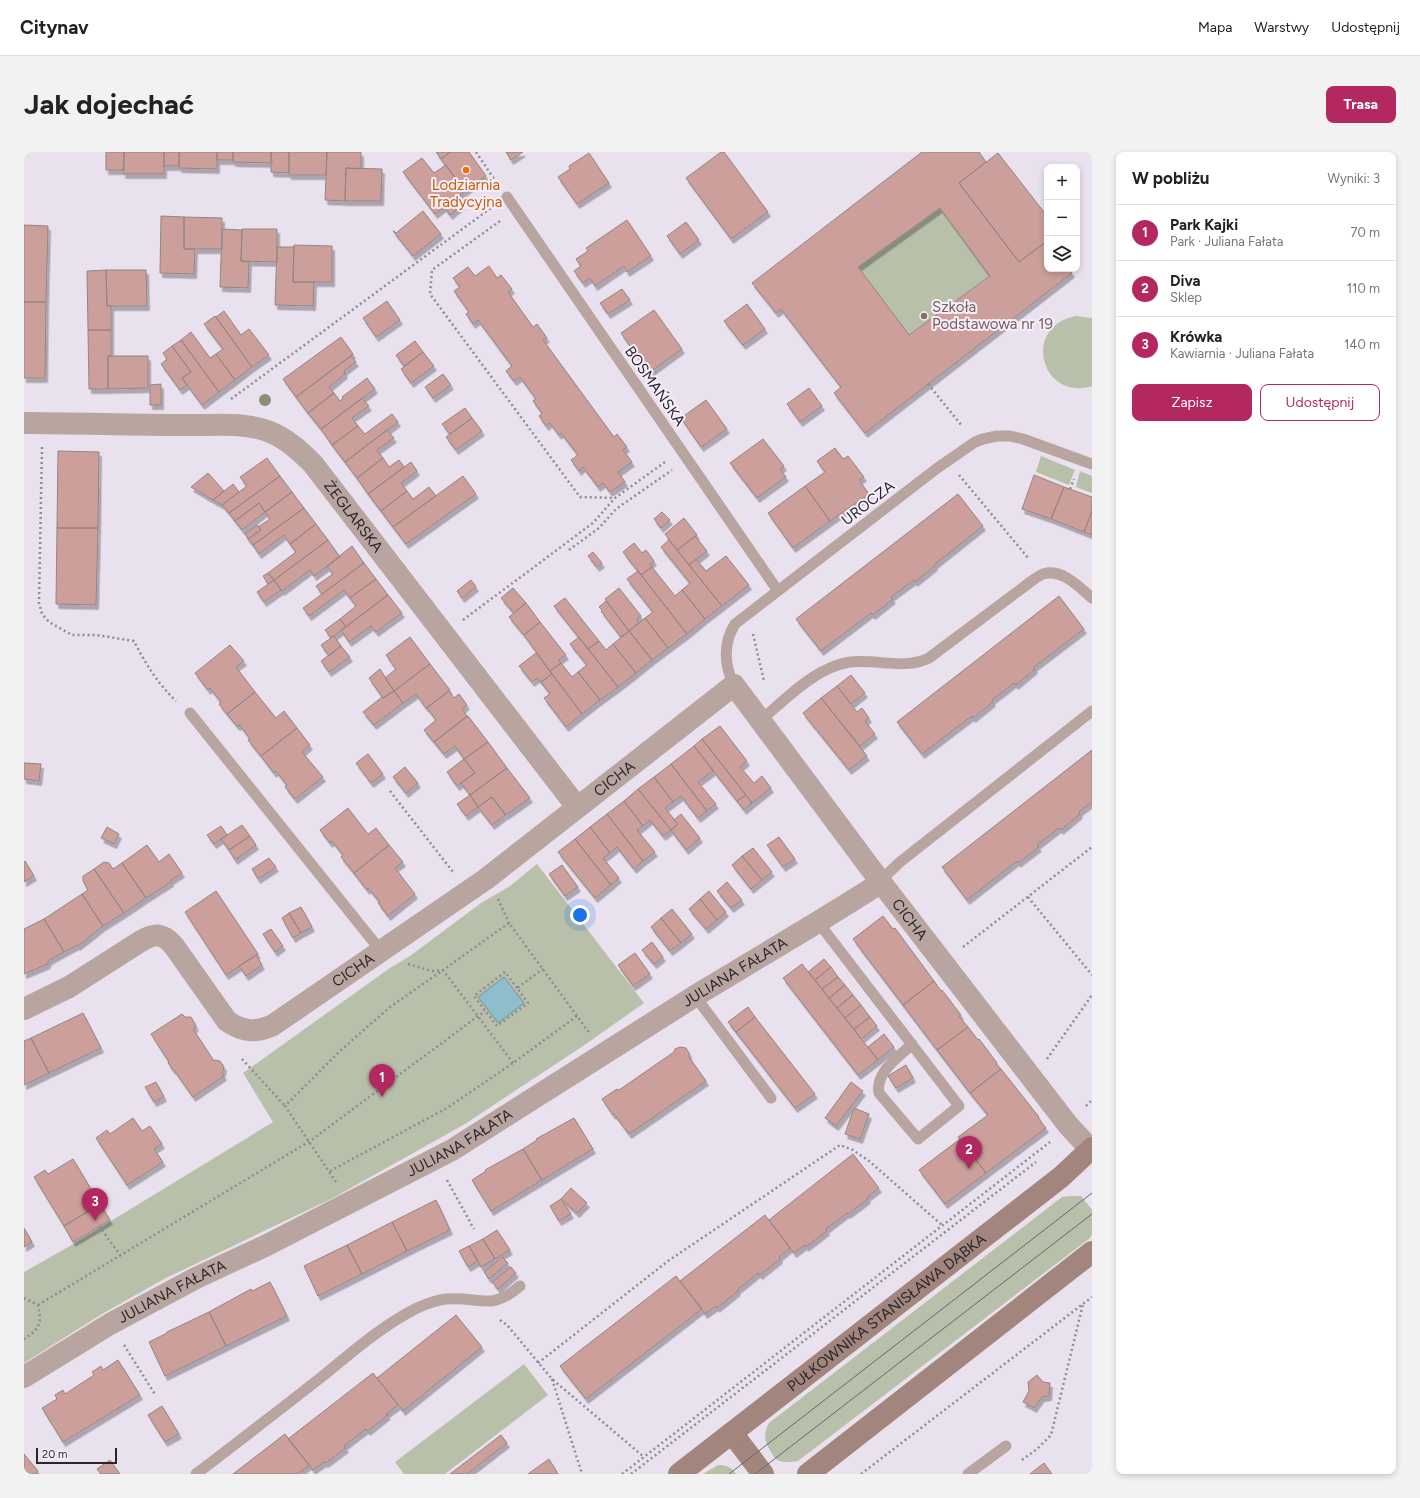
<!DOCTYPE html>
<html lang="pl">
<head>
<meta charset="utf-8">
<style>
	:root { --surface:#fff; --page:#f2f2f2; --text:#222; --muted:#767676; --line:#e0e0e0; --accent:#b42861 }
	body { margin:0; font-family:Figtree,sans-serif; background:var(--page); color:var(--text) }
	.controls { position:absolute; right:12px; top:12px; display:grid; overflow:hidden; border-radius:8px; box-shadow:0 2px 6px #0003 }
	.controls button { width:36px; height:36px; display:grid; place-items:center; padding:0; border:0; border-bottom:1px solid var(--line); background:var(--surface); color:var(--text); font:20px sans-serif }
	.scale { position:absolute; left:12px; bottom:10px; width:81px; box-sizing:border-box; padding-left:4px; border:2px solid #29262b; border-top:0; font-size:11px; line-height:14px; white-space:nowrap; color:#29262b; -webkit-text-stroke:3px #f7eefc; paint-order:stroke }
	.you { position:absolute; left:556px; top:763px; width:14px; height:14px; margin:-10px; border:3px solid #fff; border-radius:50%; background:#1a73e8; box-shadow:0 0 0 6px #1a73e833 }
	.badge { display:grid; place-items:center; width:26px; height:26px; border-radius:50%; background:var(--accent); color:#fff; font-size:13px; font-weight:700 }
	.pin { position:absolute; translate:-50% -33px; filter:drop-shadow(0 1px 2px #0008) }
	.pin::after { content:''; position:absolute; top:21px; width:14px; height:12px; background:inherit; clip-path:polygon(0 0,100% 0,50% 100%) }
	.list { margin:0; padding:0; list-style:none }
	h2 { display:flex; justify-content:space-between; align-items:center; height:52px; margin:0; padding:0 16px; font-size:17px }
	h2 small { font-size:13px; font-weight:400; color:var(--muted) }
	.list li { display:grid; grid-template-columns:26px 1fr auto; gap:12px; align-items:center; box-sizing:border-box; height:56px; padding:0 16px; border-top:1px solid var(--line) }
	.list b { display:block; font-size:15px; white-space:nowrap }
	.list p { margin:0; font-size:13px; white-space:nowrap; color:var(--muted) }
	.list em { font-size:13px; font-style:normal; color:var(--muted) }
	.actions { display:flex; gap:8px; padding:12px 16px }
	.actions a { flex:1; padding:9px 0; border:1px solid var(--accent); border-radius:8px; text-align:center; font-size:14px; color:var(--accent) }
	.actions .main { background:var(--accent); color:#fff }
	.icon { flex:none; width:22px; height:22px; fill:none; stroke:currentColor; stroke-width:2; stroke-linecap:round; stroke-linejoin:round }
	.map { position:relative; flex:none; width:1068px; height:1322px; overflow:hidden; border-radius:8px }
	header { display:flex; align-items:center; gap:24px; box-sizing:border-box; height:56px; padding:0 20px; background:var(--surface); border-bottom:1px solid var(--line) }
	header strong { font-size:19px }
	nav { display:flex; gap:22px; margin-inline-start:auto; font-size:14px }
	.intro { display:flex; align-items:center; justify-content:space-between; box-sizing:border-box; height:96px; padding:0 24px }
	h1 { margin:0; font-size:28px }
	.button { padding:10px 18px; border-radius:8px; background:var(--accent); color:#fff; font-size:14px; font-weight:700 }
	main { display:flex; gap:24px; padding:0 24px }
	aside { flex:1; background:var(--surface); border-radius:8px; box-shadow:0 2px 6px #0003 }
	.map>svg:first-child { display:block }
</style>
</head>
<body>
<header>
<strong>Citynav</strong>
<nav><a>Mapa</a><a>Warstwy</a><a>Udostępnij</a></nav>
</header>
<div class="intro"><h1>Jak dojechać</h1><a class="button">Trasa</a></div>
<main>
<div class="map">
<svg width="1068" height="1322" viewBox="0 0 1068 1322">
	<defs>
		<filter id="shadow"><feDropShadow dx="2.5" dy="4.5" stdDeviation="0" flood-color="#0004"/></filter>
	</defs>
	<rect width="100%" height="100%" fill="#eae1ef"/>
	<!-- green -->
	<path fill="#b8c0a9" d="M916,56L966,124L885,183L834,115Z
		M1052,164L1068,166V234C1017,250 997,174 1052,164Z
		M1017,304L1051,318L1045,333L1012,320Z
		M1056,319L1068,324V341L1052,335Z
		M513,712L620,851L562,892L441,972L309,1046L140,1127L78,1162L0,1211V1120L46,1094L249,970L219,921L366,816L386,804L457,751L486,734Z
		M1046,1044H1057L1068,1058V1083L1066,1086L774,1309C769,1310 761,1311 755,1309C751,1307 749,1303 747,1300C740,1289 739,1282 745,1271L1038,1045Z
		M500,1212L524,1243L421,1322H380L371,1310Z
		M694,1313C703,1313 707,1315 712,1322H679Z"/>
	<!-- water -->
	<path fill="#8ebecb" stroke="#70909b" d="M480,825L500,851L474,871L454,845Z"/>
	<!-- building -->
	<path fill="#cc9f9a" stroke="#948482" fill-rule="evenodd" filter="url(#shadow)" d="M82,0H100V18H82Z
		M100,0H140V22H99Z
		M140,0H155V14H140Z
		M155,0H193V17L155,16Z
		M193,0H209V8H193Z
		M209,0H247L248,11L209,10Z
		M247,0H265V21L247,20Z
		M265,0H303L302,23H265Z
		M303,0H337V17L322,16L321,49L301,48Z
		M412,0H426L417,7Z
		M426,0H445L462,24L441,39L417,7Z
		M482,0H499L487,8Z
		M697,0H700L744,60L707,87L662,26Z
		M898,0H955L962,10L935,31L995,110L1023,89V117H1045L1048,121L841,281L810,241L817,235L757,157L752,161L728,131ZM916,56L966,124L885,183L834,115Z
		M565,1L585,31L553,52L534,25L546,17L545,14Z
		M974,1L1023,64V89L995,110L935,31Z
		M398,6L410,21L422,13L441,39L432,46L438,53L426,63L420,55L411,62L379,20Z
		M322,16L358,17L357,49H321Z
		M399,59L417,82L389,104L369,79H370L372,81Z
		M137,64L160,65V97H171L170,122L136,121Z
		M160,65L198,66V97H160Z
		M603,68L627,104L603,120L600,114L571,134L566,126L559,131L550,119L557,114L552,107L564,99L562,96Z
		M662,70L675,88L656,102L643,84Z
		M0,73L24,74L22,150H0Z
		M198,77L218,78L217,109L225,110L224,136L196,135Z
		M218,77H253V110L217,109Z
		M270,93L308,94V130H269Z
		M253,95H270L269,130H290L289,154L251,153Z
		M465,114L473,126L477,123L488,137L484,140L509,175L513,172L523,186L519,188L590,285L593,282L603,295L599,298L608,310L594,320L601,330L586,340L579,331L574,335L559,315L555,319L547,308L554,303L537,281L535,283L526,271L522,274L515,264L518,261L509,249L512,247L496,225L490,229L482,219L488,214L454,168L449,172L442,162L445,160L430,139L436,135L429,126L444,115L451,124Z
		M82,118H122L123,154H83Z
		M82,118L83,154H87V178H64L63,119Z
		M598,137L606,148L584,162L576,151Z
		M363,149L376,168L352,185L339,166Z
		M0,150H22L21,226H0Z
		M723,152L741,177L719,193L700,169Z
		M630,158L658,197L625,221L597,181Z
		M200,159L217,183L225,177L245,203L228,215L192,165Z
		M191,164L228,215L211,228L192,202L199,197L180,172Z
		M64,178H87V204H84V237H65Z
		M167,180L186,206L192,202L211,228L195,240L157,188Z
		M317,185L329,202L272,245L259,227Z
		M157,188L195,240L178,253L158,226L167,220L148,194Z
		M391,189L399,200L380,214L372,203Z
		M148,194L167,220L158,226L163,233L156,238L137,212L143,207L139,201Z
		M399,200L410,214L387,231L377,217Z
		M84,204H124V236L84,237Z
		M327,204L332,210L320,219L321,222L305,235L310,241L284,261L272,245Z
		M419,222L427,233L409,246L401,235Z
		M343,226L351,237L297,277L284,261L310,241L316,249L319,246L318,245Z
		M137,232V253H126V233Z
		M785,236L798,254L776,270L763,252Z
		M338,246L345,254L328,266L334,274L308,293L297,277Z
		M682,248L703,277L677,295L657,266Z
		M441,256L448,266L426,282L418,272Z
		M368,262L374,270L321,310L308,293L334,274L341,282Z
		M448,266L458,279L432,298L422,285Z
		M363,278L370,286L353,298L359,306L333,326L321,310Z
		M739,287L760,314L756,317L762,325L733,346L706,311Z
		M811,296L819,307L824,304L840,325L835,328L845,342L806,369L781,334L801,320L793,309Z
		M34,299L75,300L74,376H33Z
		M243,306L256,324L205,361L198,353L223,334L216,325Z
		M359,306L365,315L375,308L380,315L344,342L333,326Z
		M387,310L393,319L377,331L383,339L357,359L344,342Z
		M184,321L200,339L189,348L167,335Z
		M1010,323L1040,335L1027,367L998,357Z
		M256,324L268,340L241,360L235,351L211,369L205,361Z
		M439,324L452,342L382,392L369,375Z
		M209,332L215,340L198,353L189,348Z
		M781,334L806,369L769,396L744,361Z
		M405,335L412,344L369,375L357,359L383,339L389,347Z
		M1040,335L1068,345V359L1060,380L1027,367Z
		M268,340L280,356L229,393L224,387L237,378L234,375L246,367L241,360Z
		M934,342L959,374L910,413L911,414L891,430L890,428L867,445L869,447L849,463L847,461L797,499L772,467Z
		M235,351L241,360L218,378L211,369Z
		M280,356L292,372L266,392L260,383L235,402L229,393Z
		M1068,359V383L1060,380Z
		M638,360L646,368L637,376L630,367Z
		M660,366L673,383L653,398L641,382Z
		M292,372L304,388L250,428L244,421L272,400L266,392Z
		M233,373L237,378L224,387L221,382Z
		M33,376H74L72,453L32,452Z
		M671,384L683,399L665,413L653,398Z
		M304,388L316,405L290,424L286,418L258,439L250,428Z
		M645,388L698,454L681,467L658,438L666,431L637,395Z
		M610,391L618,401L622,398L630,409L626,412L628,415L617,423L599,400Z
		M328,394L340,411L298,442L292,434L309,422L303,414Z
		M569,400L578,411L573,415L564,404Z
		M702,404L725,433L698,454L665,413L672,407L682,419Z
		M340,411L352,427L326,446L320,438L285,464L279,456Z
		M628,415L651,444L658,438L681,467L663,482L617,423Z
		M614,419L663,482L644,496L621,466L629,460L603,427Z
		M244,421L250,428L244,432L239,424Z
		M352,427L364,443L322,475L316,467L332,454L326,446Z
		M250,428L257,438L240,450L233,440Z
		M447,428L452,435L438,446L433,439Z
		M489,436L502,451L490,461L477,446Z
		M595,436L617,464L613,467L615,471L605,479L581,447Z
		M364,443L378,461L352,480L347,474L325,490L317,478Z
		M1035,444L1060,477L1010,515L1011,517L992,533L990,531L968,548L969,550L949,566L948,564L898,602L873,570Z
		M541,446L575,489L564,497L530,454Z
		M582,449L605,479L597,485L577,459L578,458L575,455Z
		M502,451L516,470L500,483L485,465Z
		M621,466L644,496L628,508L605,479Z
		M316,467L322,475L307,486L301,478Z
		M516,470L542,503L535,508L537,511L526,519L500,483Z
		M605,479L628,508L612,521L589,492Z
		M310,484L317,494L305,504L297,493Z
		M386,485L406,512L370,539L361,526L372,517L362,503Z
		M555,485L594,535L576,548L554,520L563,513L546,492Z
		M575,489L582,498L589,492L612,521L594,535L564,497Z
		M206,493L220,509L212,515L231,540L203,562L195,552L197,550L186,536L184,538L171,521Z
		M317,494L326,505L305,520L297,509Z
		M512,501L528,522L517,530L513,526L508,530L495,514Z
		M537,511L548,525L554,520L576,548L558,562L526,519Z
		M406,512L426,538L402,556L392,542L379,551L370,539Z
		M356,517L370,539L359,546L345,526Z
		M528,522L558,562L542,575L520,546L526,542L517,530Z
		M827,523L841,541L827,552L813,534Z
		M813,534L833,560L838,556L845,566L841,569L851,582L836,594L797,546Z
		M370,539L379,551L350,573L339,560L358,545L359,546Z
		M425,539L430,546L435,542L443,553L438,557L443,564L410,590L400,578L412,568L403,556Z
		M231,540L252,566L260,559L273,576L237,604L224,588L226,587L216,573L213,574L203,562Z
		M797,546L843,604L825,618L779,561Z
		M444,564L464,590L440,607L431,594L420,602L410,590Z
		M696,574L723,609L716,615L730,631L738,624L747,636L728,651L678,587Z
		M273,576L286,593L278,600L299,625L271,647L261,635L263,633L252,619L250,621L237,604Z
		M678,587L722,643L713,649L670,594Z
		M464,590L483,616L446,643L437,631L451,621L440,607Z
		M670,594L689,619L674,630L692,652L683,659L647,612Z
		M1068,598V650L1055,660L1056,662L1037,678L1035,676L1013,693L1015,695L994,711L993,709L943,748L918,715Z
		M344,602L359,622L347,631L332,611Z
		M440,607L451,621L433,634L423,620Z
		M0,611L17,612L15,629L0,627Z
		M647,612L683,659L674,666L657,644L649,650L630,625Z
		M381,615L394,631L382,641L369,625Z
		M483,616L506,646L482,663L468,645L454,655L446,643Z
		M630,625L649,650L641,656L654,672L647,678L614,637Z
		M614,637L647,678L639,684L626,668L619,674L600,649Z
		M446,643L454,655L442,664L433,652Z
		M722,643L728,651L720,658L713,649Z
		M468,645L481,663L468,673L454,655Z
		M600,649L619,674L613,678L631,700L619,709L583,662Z
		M324,656L344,682L352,676L365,693L330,721L317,705L319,703L308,689L306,691L296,678Z
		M583,662L619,709L610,717L593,695L586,701L566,675Z
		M657,662L676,686L662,698L647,678L654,672L650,668Z
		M218,673L226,684L205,698L197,687Z
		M197,674L203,683L190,692L183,683Z
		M83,675L95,682L90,692L77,686Z
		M566,675L586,701L579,706L595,726L587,733L551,687Z
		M226,684L232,693L211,708L205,698Z
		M755,685L771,707L759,715L743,693Z
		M551,687L587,733L571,746L534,700Z
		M123,693L135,710L145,702L158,721L147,728V730L122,746L98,711Z
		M365,693L379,710L371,716L391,742L364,764L354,751L356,750L344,736L343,738L330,721Z
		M729,696L748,720L738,728L718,704Z
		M718,704L738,728L727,737L708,713Z
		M245,706L252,715L234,727L228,717Z
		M1,709L10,724L0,730V710Z
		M80,710L85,711L89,717L98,711L122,746L100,761L70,717Z
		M538,713L554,735L541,744L525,722Z
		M70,717L100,761L79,774L58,742L64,738L59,729V724Z
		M703,730L718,748L707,756L693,739Z
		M192,739L234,802L202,823L161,760Z
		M685,739L702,760L693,768L676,747Z
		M58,742L79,774L54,794L53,793L40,800L20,767Z
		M676,747L693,768L682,777L665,757Z
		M277,755L288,775L277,781L265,761Z
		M648,757L668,782L657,791L637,766Z
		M265,761L277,781L269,786L258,766Z
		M859,764L869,777L871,776L910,829L879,853L829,787Z
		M637,766L657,791L646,799L627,775Z
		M20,767L40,800L24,809V812L0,822V777Z
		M247,777L259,794L251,800L239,782Z
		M628,790L639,805L630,812L618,798Z
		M611,801L626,822L609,834L594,813Z
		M232,803L238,813L222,824L215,814Z
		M800,807L807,815L791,828L784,820Z
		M778,812L854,908L834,923L759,826Z
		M807,815L814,825L798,837L791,828Z
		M814,825L821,833L805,846L798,837Z
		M910,829L917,839L918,838L937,863L935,864L944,875L913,898L879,853Z
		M821,833L829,843L813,856L805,846Z
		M829,843L837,853L821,866L813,856Z
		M837,853L846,865L830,877L821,866Z
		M724,855L731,865L712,880L704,870Z
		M59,861L77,896L25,921L7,886Z
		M158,862L161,865H167L171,872V876L169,877L190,909L191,908L196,909L200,915L199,919L198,921L200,924L169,945L150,918H149L144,911L145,910L127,882Z
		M731,865L791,942L771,956L712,880Z
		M846,865L853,874L837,887L830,877Z
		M944,875L954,888L955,887L973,911L972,912L977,917L946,941L913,898Z
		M860,882L870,895L854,908L844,895Z
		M7,886L25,921L0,933V889Z
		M656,895L662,896L665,901V905L682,929L605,982L590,962L589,963L578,947L593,937L595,938L650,900L651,897Z
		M882,913L889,926L872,936L864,924Z
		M977,917L1015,965L1014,966L1022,976L962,1021L934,985L964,963L946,941Z
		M132,930L140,945L130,950L121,935Z
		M827,930L839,939L812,974L801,966Z
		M830,956L845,962L836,987L821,982Z
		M109,966L118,979L126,974L138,992L130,997L139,1010L103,1033L72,986L83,978L86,982Z
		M550,966L569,997L518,1028L499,997L513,988L512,987Z
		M936,987L962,1021L921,1052L895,1018Z
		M499,997L518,1028L467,1059L448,1028L462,1019L461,1018Z
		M829,1002L855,1036L843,1045L844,1047L824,1062L823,1061L802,1077L803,1079L782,1095L781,1093L770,1101L745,1068Z
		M49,1007L76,1052L40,1074L10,1025L21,1018L24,1022Z
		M547,1036L563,1051L553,1061L537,1047Z
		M537,1047L547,1062L535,1069L526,1054Z
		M412,1048L426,1078L383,1099L368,1070Z
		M76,1052L86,1068L49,1090L40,1074Z
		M741,1063L766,1096L755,1105L756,1107L736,1123L734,1121L713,1138L714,1139L693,1156L692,1154L681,1162L656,1129Z
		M368,1070L383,1099L338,1122L323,1093Z
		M0,1076L8,1090L0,1095Z
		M473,1078L486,1098L471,1107L459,1087Z
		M459,1087L471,1107L457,1115L445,1094Z
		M323,1093L338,1122L294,1144L280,1114Z
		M445,1094L454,1109L444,1115L435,1099Z
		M478,1105L484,1111L465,1127L460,1120Z
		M487,1115L492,1121L474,1137L468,1130Z
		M652,1124L678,1157L562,1247L536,1214Z
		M246,1130L263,1164L202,1194L185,1160L227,1137L228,1139Z
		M185,1160L202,1194L141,1224L125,1190L143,1181V1180Z
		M432,1163L458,1195L379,1259L353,1226Z
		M94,1208L116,1243L39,1290L18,1256L33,1247L31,1243L39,1238L41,1242L70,1223L68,1220L77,1214L79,1218Z
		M349,1221L374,1253L362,1262L364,1263L344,1279L342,1277L320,1294L322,1296L302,1311L300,1310L289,1318L264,1287Z
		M1013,1223L1019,1230L1026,1231L1025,1244L1018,1245L1010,1256L999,1250L1005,1239L1004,1230Z
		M138,1254L155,1282L141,1290L124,1263Z
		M261,1282L285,1313L274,1322H209Z
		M477,1283L483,1291L443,1322H426Z
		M0,1302L14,1319L11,1322H0Z
		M525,1307L534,1322H504Z
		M86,1308L96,1322H77L73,1317Z
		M1020,1311L1028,1322H1006Z"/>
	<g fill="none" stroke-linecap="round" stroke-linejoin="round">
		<!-- path -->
		<path stroke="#918a94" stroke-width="2.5" stroke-dasharray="2 3" stroke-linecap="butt" d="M452,0L472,30
			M476,69L408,118L406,142L556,345L591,346
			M904,232L938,274
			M207,247L467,56
			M18,295L15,451L18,462L25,470L48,483H72L110,489C121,511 134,532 152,549
			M935,323L1005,407
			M1046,337L1050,327
			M545,398L575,376L592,357L648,318
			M439,468L569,371L591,346L641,310
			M729,482L740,529
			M366,639L429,720
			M1004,745L1068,823
			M474,747L485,771
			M939,795L1068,695
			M384,812L408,819L419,818L485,771L553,864
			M493,836L481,820L450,844L473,874L504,851L493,836L519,817
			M218,907L261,954
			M1023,907L1068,843
			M1062,954L1068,948
			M306,1019L423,956L489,911L553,864L566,882
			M423,1028L450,1077
			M312,1030L261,954L316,899L366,855L419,818L489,911
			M75,1074L96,1103
			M0,1146L14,1153C18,1171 16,1177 0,1187
			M14,1153L286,989L461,859
			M476,1168L483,1173L528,1227L620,1305
			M100,1193L132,1244
			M514,1211L644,1109L816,993L829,998L845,1009L918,1073
			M528,1227L558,1322
			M998,1308L1013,1297L1027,1283L1059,1152
			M598,1322L1026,990
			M607,1322L1012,1010
			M837,1322L1068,1145"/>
		<!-- lane -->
		<path stroke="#b9a5a0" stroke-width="11" d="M483,45L754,439
			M710,533C700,513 699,491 711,472L912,317L951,290L959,287L973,284H986L999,287L1068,312
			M166,561L357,799
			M737,568C763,546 792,515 826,510C853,507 881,518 905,506L1005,431C1009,428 1014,424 1019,422C1038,416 1055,435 1068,446
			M856,729L876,710L1068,559
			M794,770L935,954L894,987L855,941C851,920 875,905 888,892
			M671,844L747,946
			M172,1322C213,1291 254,1259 295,1227C326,1202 357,1174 393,1156C402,1152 412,1148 422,1147C456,1144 466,1160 496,1134
			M944,1322L982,1294"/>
		<!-- street -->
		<g stroke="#b9a5a0" stroke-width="22">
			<path id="s1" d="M0,271C53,271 105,273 158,273C187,274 218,269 246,280C263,287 276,299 289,312L553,655"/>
			<path id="s2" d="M0,857L45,835L117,789C131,781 139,781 150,794L203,869C219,880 232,881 249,873L462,727L710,533L856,729L1044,973L1068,999"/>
			<path id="s3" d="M0,1225L86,1172L172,1126L243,1093L428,998L671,844L794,770L847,737L856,729"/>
		</g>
		<!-- secondary -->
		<g stroke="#a2867e" stroke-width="22">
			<path d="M708,1281L739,1322"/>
			<path id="s4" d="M655,1322L1037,1025L1068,996"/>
			<path d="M784,1322L1068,1100"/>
		</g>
		<!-- tram -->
		<path stroke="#6a656d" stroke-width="1" d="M705,1322L1068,1041
			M731,1322L1068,1062"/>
	</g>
	<!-- trees -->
	<circle fill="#8a8f75" cx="241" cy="248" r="6"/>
	<!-- markers -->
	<circle fill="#e8710a" stroke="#f7eefc" stroke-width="1.5" cx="442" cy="18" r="4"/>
	<circle fill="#8d6e63" stroke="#f7eefc" stroke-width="1.5" cx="900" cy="164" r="4"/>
	<g text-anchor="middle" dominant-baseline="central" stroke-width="4" stroke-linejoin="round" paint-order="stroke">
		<!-- food labels -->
		<g font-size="15" fill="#c56008" stroke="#f7eefc">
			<text x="442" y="33">Lodziarnia<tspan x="442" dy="17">Tradycyjna</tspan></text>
		</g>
		<!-- education labels -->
		<g font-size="15" fill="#785e54" stroke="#f7eefc" text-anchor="start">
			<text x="908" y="155">Szkoła<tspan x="908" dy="17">Podstawowa nr 19</tspan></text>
		</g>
		<!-- street labels -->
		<g font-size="15" fill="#29262b" stroke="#f7eefc">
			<text transform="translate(631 234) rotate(55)">BOSMAŃSKA</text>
			<text transform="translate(844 351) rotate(-38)">UROCZA</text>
			<text stroke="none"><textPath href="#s1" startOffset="367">ŻEGLARSKA</textPath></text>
			<text stroke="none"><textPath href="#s2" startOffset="735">CICHA</textPath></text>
			<text stroke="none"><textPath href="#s2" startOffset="1180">CICHA</textPath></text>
			<text stroke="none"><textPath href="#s2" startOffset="411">CICHA</textPath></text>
			<text stroke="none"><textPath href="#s3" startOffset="819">JULIANA FAŁATA</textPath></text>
			<text stroke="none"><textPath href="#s3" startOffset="495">JULIANA FAŁATA</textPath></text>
			<text stroke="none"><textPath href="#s3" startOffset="171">JULIANA FAŁATA</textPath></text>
			<text stroke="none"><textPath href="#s4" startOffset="263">PUŁKOWNIKA STANISŁAWA DĄBKA</textPath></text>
		</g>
	</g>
</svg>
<div class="controls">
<button>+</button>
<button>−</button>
<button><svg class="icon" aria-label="layers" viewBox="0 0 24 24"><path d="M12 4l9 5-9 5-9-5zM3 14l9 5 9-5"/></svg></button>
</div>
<div class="scale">20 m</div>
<div class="you"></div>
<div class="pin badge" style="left:358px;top:945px">1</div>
<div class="pin badge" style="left:945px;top:1017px">2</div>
<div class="pin badge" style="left:71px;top:1069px">3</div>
</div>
<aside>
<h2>W pobliżu<small>Wyniki: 3</small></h2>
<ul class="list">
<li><span class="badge">1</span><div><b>Park Kajki</b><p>Park · Juliana Fałata</p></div><em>70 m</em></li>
<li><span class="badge">2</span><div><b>Diva</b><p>Sklep</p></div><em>110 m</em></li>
<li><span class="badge">3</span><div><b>Krówka</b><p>Kawiarnia · Juliana Fałata</p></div><em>140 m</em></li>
</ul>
<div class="actions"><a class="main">Zapisz</a><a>Udostępnij</a></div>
</aside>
</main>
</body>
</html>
